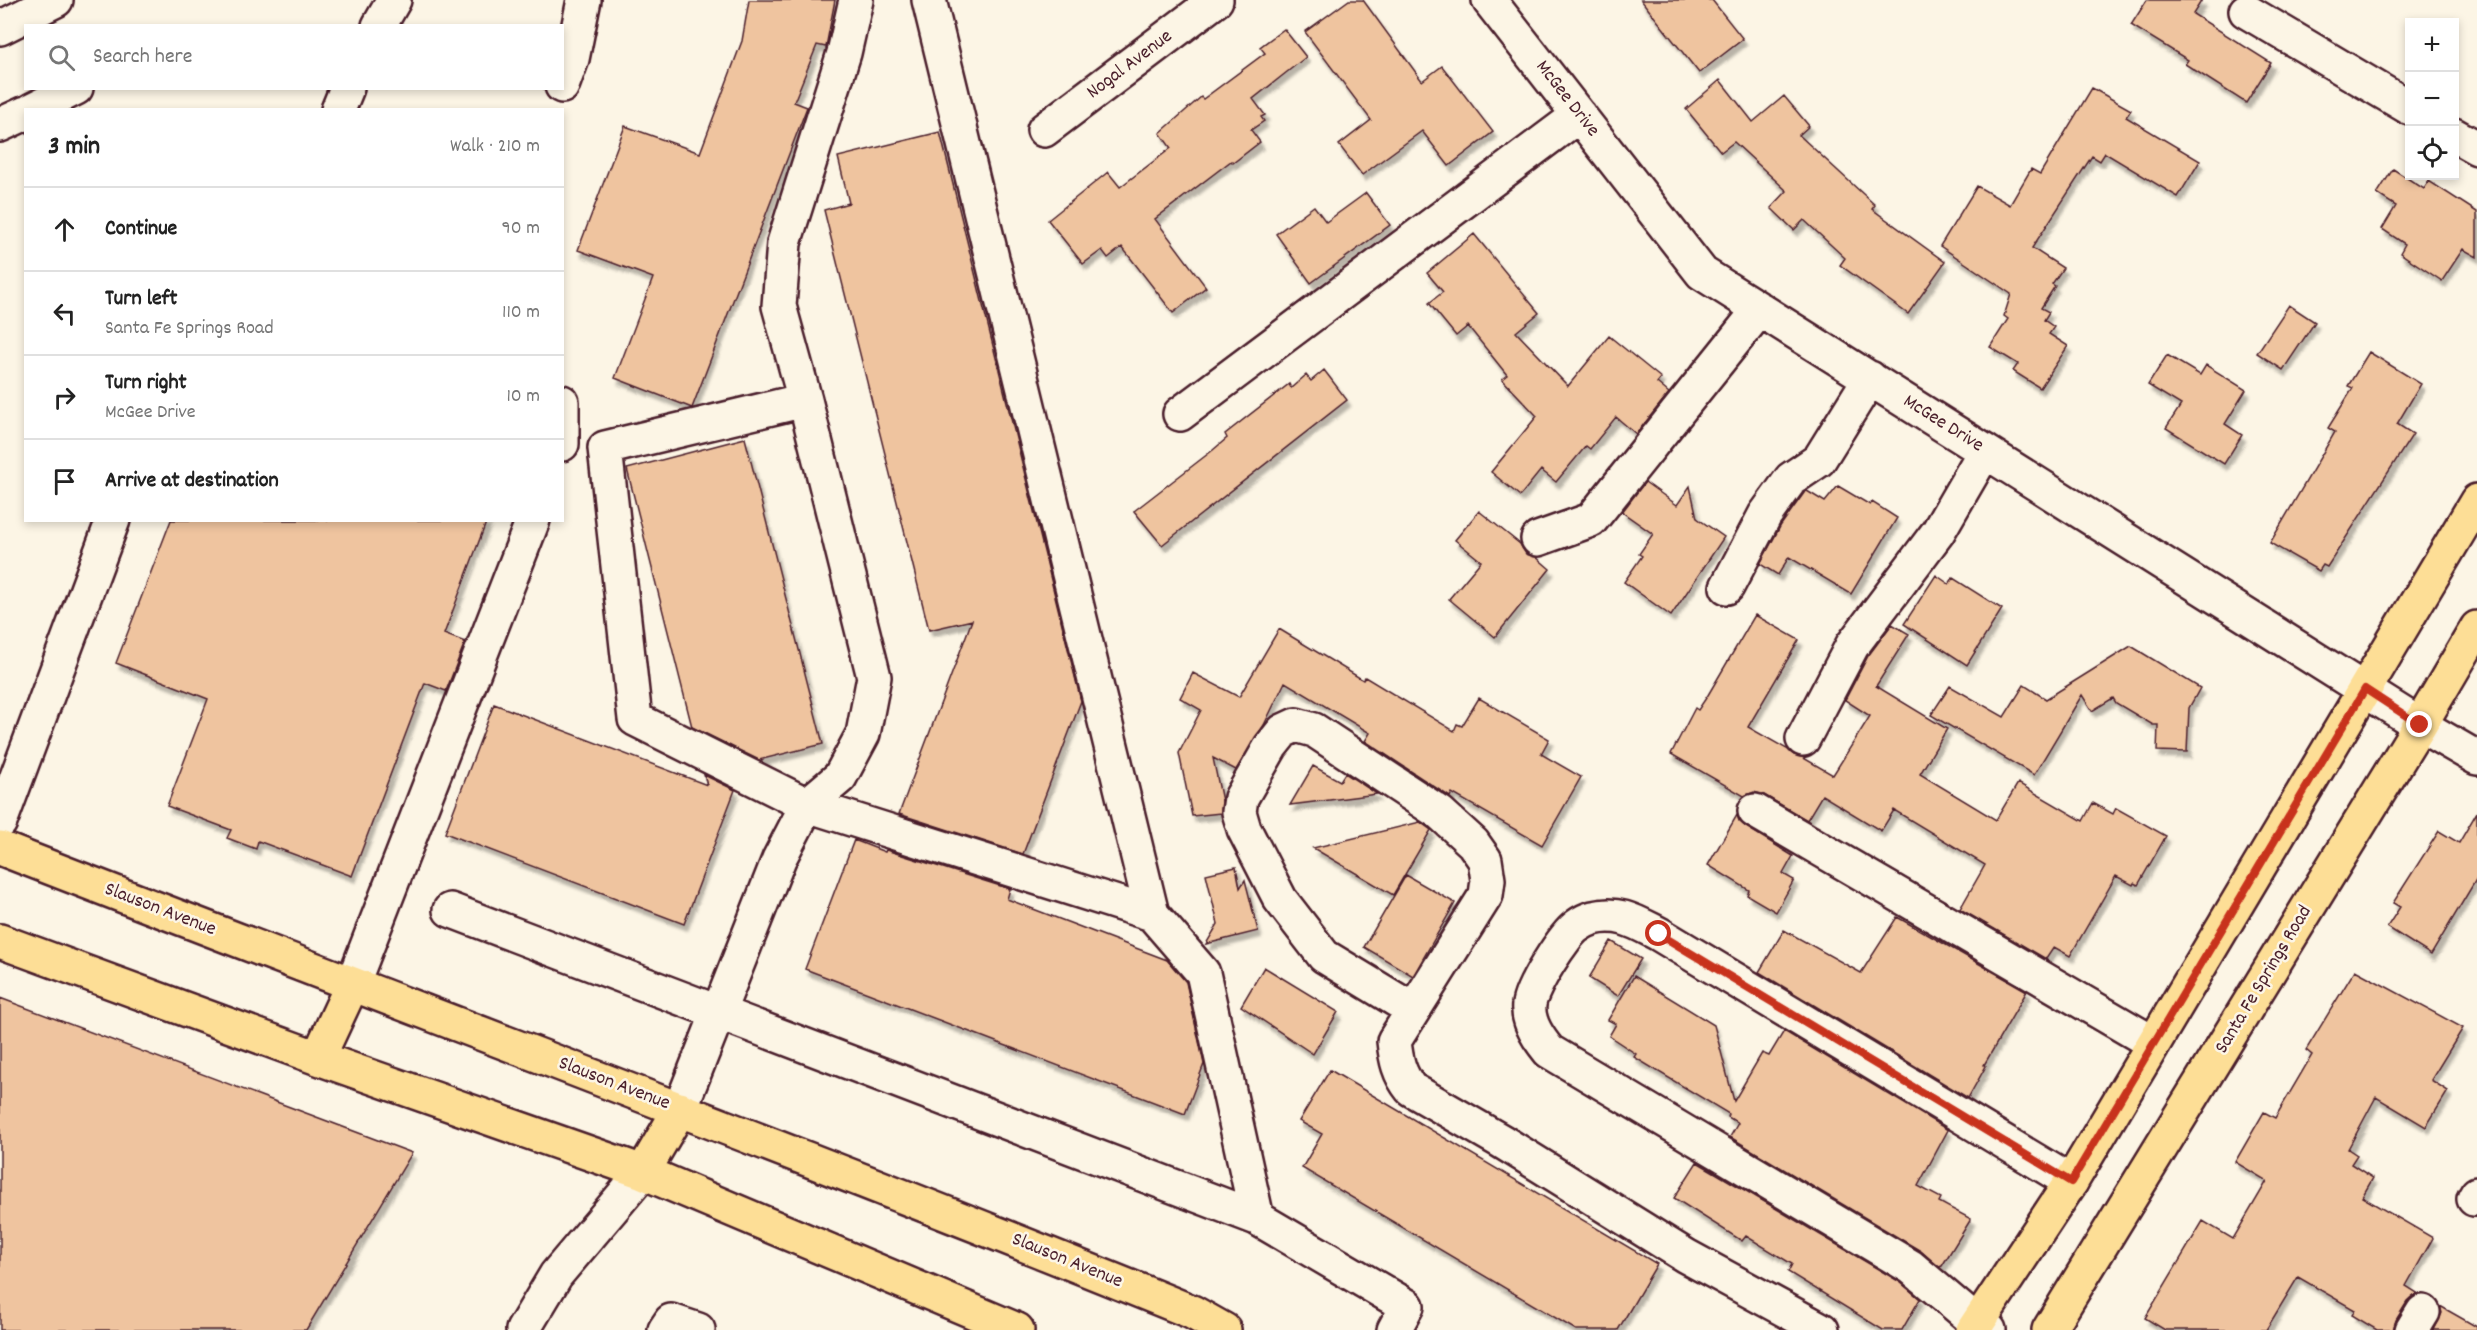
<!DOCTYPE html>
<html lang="en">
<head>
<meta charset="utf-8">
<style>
	:root { --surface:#fff; --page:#f2f2f2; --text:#222; --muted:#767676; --line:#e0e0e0 }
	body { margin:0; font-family:Dekko,sans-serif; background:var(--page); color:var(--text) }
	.controls { position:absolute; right:18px; top:18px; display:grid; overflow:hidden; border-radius:0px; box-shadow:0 3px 9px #0003 }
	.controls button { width:54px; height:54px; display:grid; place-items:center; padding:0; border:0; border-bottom:2px solid var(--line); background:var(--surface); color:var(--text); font:30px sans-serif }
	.stop { position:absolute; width:18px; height:18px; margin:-14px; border:4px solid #c8321e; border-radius:50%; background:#fff }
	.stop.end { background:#c8321e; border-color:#fff; box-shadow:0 2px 6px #0008 }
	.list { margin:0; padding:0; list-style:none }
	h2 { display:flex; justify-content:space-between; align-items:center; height:78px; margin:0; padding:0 24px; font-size:26px }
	h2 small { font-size:20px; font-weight:400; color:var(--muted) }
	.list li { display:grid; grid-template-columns:39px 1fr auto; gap:18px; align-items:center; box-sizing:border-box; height:84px; padding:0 24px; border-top:2px solid var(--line) }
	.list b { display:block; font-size:22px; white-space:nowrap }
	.list p { margin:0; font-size:20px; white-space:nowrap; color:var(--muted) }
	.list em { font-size:20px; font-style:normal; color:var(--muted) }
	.icon { flex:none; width:33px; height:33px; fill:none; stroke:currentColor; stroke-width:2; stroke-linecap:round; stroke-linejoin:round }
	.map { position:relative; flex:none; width:2477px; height:1330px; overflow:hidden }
	.search { position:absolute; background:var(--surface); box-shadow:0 3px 9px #0003; left:24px; top:24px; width:540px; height:66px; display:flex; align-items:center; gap:15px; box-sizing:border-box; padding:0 21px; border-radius:0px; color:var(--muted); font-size:22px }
	.panel { position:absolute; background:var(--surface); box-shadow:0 3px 9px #0003; left:24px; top:108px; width:540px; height:414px; border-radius:0px }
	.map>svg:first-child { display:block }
</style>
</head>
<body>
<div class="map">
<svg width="2477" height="1330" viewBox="0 0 2477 1330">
	<defs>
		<filter id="shadow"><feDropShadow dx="3.5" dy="6" stdDeviation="1.5" flood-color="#0004"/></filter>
	</defs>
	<rect width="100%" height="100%" fill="#fcf5e5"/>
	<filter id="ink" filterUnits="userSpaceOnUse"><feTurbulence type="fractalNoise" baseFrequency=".0167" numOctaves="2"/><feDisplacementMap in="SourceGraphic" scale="12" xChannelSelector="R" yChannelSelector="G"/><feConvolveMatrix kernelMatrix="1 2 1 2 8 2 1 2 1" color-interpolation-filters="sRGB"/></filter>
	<g filter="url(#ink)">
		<!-- building -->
		<path fill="#efc49f" stroke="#4a1f2b" stroke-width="1.5" filter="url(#shadow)" d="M749,0H835L826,47L817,45L794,102L807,107L692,408L615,378L653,278L578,250L625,126L700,153L742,41Z
			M1349,0H1363L1422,81L1442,66L1493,132L1449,166L1422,131L1362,175L1339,145L1371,120L1305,32Z
			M1641,0H1712L1743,39L1699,73Z
			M2147,0H2202L2193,14L2271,63L2246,103L2185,64L2188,60L2131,25Z
			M1284,29L1306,57L1253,99L1265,115L1261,117L1264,121L1251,130L1260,142L1233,163L1231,161L1155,219L1206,287L1173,313L1122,247L1108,258L1102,250L1083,264L1048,220L1108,172L1120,187L1171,148L1160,133L1201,97L1203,99L1265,53L1260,47Z
			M1720,80L1753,122L1784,96L1809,126L1799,135L1875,205L1872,209L1945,262L1908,314L1840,265L1845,258L1804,220L1794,230L1771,208L1787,191L1734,142L1721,152L1686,109Z
			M2092,88L2131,110L2126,117L2200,161L2178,197L2105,153L2100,161L2092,156L2032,248L2063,268L2052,284L2055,286L2041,308L2049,312L2044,320L2054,327L2049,334L2068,346L2040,388L2013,371L2018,364L1990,347L2008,319L2004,316L2011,294L1940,246L1977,186L2010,205L2031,169L2040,174Z
			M940,132L1081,701L1023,854L899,814L972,620L929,630L824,210L849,203L838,157Z
			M2393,169L2424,189L2429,181L2477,212V257L2463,249L2442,281L2400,253L2405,244L2382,229L2396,206L2377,194Z
			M1366,193L1390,225L1311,283L1276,234L1314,206L1326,222Z
			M1474,234L1539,313L1516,332L1568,386L1609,336L1661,378L1657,383L1669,393L1636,434L1616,417L1590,449L1586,446L1556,482L1541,470L1520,496L1491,472L1537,416L1502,379L1507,375L1468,326L1456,336L1429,303L1443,292L1427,273Z
			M2289,305L2315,322L2283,370L2257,353Z
			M2369,352L2421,384L2397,424L2413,434L2327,567L2323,565L2319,571L2270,543L2335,432L2328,428L2353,388L2348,386Z
			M2167,355L2200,375L2206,365L2246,390L2225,424L2242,435L2224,464L2166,428L2181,405L2148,385Z
			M1324,370L1347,400L1162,545L1134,511L1213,450L1227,438L1225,434L1289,384L1291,388L1306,375L1311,381Z
			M745,438L823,744L759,760L692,727L627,469Z
			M1645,482L1677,505L1690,486L1697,518L1724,537L1671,616L1624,582L1642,556L1639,554L1653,534L1622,512Z
			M1838,486L1870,505L1872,502L1897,518L1851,594L1789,557L1778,575L1760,564L1781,525L1804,493L1807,491L1825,502Z
			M1479,511L1520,544L1526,554L1536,557L1550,569L1495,637L1449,599L1481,561L1455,540Z
			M171,520H487L444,634L465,642L446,691L425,683L352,876L258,841L256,849L227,838L231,830L167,806L208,699L116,663Z
			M1936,575L1949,584L1953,578L2002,609L1967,665L1904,624Z
			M1755,615L1799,640L1748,727L1787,749L1794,755L1802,757L1833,775L1870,716L1845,700L1868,656L1892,624L1909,634L1876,686L1947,729L1920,774L1996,820L2018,783L2083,821L2093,803L2113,814L2116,808L2166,836L2138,885L2134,883L2133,885L2116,876L2070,956L2054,947L2046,959L1960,909L1985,865L1894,810L1881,831L1822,795L1807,820L1764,795L1754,792L1744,796L1671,754L1695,708L1698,710L1708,695Z
			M1279,629L1363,680L1365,677L1454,731L1457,724L1462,726L1479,698L1549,739L1541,754L1581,777L1542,845L1452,793L1450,797L1365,741L1370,733L1285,682L1264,725L1236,770L1213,758L1222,801L1221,813L1192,816L1179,753L1201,710L1180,698L1193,673L1239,697Z
			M2131,646L2200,688L2189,708L2187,752L2157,751L2158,725H2153L2116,703L2113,698L2092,711L2082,695L2034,775L1931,715L1950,686L2004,717L2024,685L2046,699Z
			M494,704L707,785L704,775L735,790L684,924L445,833Z
			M1313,766L1340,781L1345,773L1377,794L1290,805Z
			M2477,812V878L2431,955L2387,927L2400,907L2393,903L2439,831L2459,843Z
			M1737,815L1739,821L1746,827L1793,856L1783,874L1794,880L1776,912L1747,895L1749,890L1708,865Z
			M1420,822L1431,830L1393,895L1313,848Z
			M854,840L885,852L886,850L1010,889L1007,899L1167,960L1186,982L1204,1064L1185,1114L805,969Z
			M1236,867L1240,888L1245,880L1258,931L1206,944L1218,924L1206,874Z
			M1406,875L1455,903L1413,976L1364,947Z
			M1897,917L2027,991L1984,1065L1986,1066L1968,1098L1759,972L1784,930L1861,973Z
			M1611,941L1641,959L1618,996L1589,978Z
			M1264,967L1338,1012L1313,1054L1241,1006Z
			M2355,970L2463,1028L2431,1080L2448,1091L2426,1127L2376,1097L2348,1149L2357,1155L2351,1164L2373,1178L2362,1197L2433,1238L2406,1286L2419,1294L2414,1296L2407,1302L2396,1320L2393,1330H2377L2352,1315L2355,1310L2298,1277L2266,1330H2165L2145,1318L2203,1221L2233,1239L2267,1181L2235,1162L2264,1112L2275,1118L2312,1055L2306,1050Z
			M1634,976L1714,1025L1734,1101L1762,1053L1769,1056L1784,1031L1948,1130L1918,1186L1941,1198L1939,1202L1971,1219L1942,1266L1939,1267L1921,1251L1730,1137L1738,1123L1728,1117L1729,1114L1634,1057L1636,1054L1609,1036L1616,1024L1608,1020Z
			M0,998L412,1153L306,1330H0Z
			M1330,1070L1657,1264L1618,1330H1576L1302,1168L1322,1134L1299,1121Z
			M1697,1162L1900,1282L1920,1299L1902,1330H1883L1788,1272L1792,1264L1746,1236L1742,1241L1674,1198Z
			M2440,1306L2477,1327V1330H2434L2442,1313Z"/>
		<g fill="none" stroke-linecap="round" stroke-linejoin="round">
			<!-- minor casing -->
			<g stroke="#4a1f2b" stroke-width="38">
				<path id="minor" d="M929,0L1152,914
					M1489,0L1702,273L2420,725L2477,758
					M2246,11L2410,108
					M379,26L394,0
					M0,28L56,0
					M562,86L572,59L584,0
					M32,110L76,88
					M338,110L347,88
					M0,125L26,113
					M1044,130L1216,0
					M2454,135L2477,148
					M805,400L605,448L635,719L807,805L1152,914L1203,973L1257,1218
					M562,402V444
					M1180,414L1579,115
					M1538,539L1591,520L1760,309
					M1727,587L1765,515L1791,479L1819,460L1870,378
					M1803,739L1852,646L1938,532L1985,451
					M1755,811L2153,1043
					M0,822L113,520
					M450,910L1257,1218L1407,1306L1394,1330
					M352,985L533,520
					M1413,1010L1324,956L1280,899L1244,829L1239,812L1241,798L1271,746L1283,731L1296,725L1314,730L1440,813L1473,843L1485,860L1488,880L1486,895L1394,1041C1396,1060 1399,1074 1411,1089L1501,1141L1686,1256L1822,1330
					M680,1109L779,859L807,805L840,777L863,734L874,677L805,400L779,306L784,243L844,53L856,0
					M2474,1199L2477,1194
					M523,1330L556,1275L643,1172
					M665,1330L671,1321L698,1330
					M1989,1330L1977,1323L1911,1267L1549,1051C1539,1039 1527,1022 1529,1005C1530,989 1564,935 1577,926C1581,923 1589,919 1593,918C1620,911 1637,923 1659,934L2071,1182
					M2412,1330L2423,1312"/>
			</g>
			<!-- major casing -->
			<g stroke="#4a1f2b" stroke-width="38">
				<path id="major" d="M0,848C397,1003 797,1151 1192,1312L1224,1330
					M0,941L318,1058L643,1172L1017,1330
					M318,1058L352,985
					M643,1172L680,1109
					M1973,1330L2071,1182L2477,501
					M2049,1330L2420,725L2477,628"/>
			</g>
			<!-- minor -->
			<use href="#minor" stroke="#fcf5e5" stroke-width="33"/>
			<!-- major -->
			<use href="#major" stroke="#fdde96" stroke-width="33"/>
		</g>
	</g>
	<g fill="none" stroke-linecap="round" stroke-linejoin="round" filter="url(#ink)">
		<!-- route -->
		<path stroke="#c8321e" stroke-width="8" d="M1659,934L2071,1182L2365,689L2420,725"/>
	</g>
	<g text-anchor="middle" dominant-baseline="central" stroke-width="5" stroke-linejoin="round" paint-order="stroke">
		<!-- street labels -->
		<g font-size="20" fill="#4a1f2b" stroke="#fcf5e5">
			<text transform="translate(1130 65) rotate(-37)">Nogal Avenue</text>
			<text transform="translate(1567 99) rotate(52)">McGee Drive</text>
			<text transform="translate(1943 424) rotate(32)">McGee Drive</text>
			<text transform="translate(160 910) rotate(21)">Slauson Avenue</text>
			<text transform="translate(2264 980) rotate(-59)">Santa Fe Springs Road</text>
			<text transform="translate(614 1084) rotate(21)">Slauson Avenue</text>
			<text transform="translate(1067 1261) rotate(22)">Slauson Avenue</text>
		</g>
	</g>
</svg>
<div class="controls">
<button>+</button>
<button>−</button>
<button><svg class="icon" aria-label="locate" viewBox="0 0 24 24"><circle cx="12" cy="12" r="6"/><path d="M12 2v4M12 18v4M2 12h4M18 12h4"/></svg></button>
</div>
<div class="stop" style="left:1659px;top:934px"></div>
<div class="stop end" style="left:2420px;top:725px"></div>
<div class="search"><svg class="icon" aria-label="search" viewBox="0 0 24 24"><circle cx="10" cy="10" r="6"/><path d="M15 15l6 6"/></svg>Search here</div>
<section class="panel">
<h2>3 min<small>Walk · 210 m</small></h2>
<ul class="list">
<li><svg class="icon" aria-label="ahead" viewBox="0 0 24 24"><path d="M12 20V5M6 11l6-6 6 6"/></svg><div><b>Continue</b></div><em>90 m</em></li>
<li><svg class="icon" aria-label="left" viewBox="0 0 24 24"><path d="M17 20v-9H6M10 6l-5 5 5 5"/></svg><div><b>Turn left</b><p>Santa Fe Springs Road</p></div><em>110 m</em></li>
<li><svg class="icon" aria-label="right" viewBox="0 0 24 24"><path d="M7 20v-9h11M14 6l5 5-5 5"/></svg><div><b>Turn right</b><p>McGee Drive</p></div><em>10 m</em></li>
<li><svg class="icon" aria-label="arrive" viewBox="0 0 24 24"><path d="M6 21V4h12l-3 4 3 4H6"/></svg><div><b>Arrive at destination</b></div></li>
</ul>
</section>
</div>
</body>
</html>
